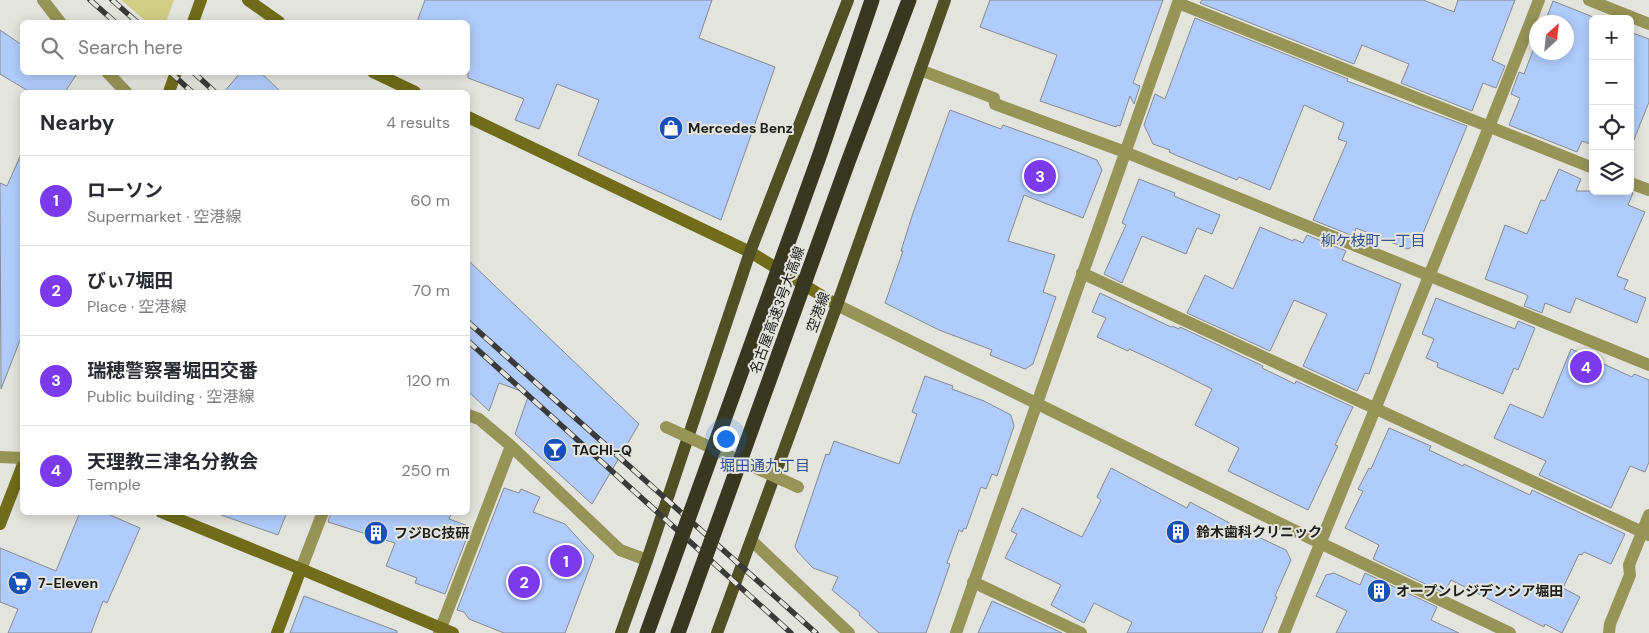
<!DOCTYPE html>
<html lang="en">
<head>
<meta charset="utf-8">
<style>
	:root { --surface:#fff; --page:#f7f7f7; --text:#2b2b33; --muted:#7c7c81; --line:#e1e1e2; --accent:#7c3aed }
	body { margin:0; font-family:"DM Sans","Noto Sans JP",sans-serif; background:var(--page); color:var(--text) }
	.controls { position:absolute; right:15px; top:15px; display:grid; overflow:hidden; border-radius:8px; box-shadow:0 2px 12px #0003 }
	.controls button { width:45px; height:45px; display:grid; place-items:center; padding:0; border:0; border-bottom:1px solid var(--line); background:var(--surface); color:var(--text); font:25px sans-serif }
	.compass { position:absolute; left:1529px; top:15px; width:45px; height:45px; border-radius:50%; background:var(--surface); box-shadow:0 2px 12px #0003; rotate:27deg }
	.you { position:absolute; left:725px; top:438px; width:18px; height:18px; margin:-12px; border:4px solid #fff; border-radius:50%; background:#1a73e8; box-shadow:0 0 0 8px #1a73e833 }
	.badge { display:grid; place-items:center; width:32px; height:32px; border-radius:50%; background:var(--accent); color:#fff; font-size:16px; font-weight:700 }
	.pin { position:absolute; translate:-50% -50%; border:2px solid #fff; box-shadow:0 1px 5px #0006 }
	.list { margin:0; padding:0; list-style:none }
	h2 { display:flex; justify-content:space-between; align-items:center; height:65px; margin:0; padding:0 20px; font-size:21px }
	h2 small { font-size:16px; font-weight:400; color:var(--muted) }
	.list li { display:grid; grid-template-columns:32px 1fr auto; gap:15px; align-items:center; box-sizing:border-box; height:90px; padding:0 20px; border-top:1px solid var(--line) }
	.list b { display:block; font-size:19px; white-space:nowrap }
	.list p { margin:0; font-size:16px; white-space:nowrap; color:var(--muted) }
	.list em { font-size:16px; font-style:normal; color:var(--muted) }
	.icon { flex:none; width:28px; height:28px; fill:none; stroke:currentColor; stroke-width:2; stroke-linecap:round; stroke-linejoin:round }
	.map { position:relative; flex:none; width:1649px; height:633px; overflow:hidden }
	.search { position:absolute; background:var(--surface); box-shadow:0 2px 12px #0003; left:20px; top:20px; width:450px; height:55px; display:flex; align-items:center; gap:12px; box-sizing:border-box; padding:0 18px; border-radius:8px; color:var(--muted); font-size:19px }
	.panel { position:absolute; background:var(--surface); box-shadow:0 2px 12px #0003; left:20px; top:90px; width:450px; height:425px; border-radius:8px }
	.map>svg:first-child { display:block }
</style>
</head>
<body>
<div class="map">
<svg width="1649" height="633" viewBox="0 0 1649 633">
	<rect width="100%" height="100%" fill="#e4e4de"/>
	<!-- green -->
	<path fill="#d1cf86" d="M121,0H174L166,22H147Z"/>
	<!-- building -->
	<path fill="#b0ccfc" stroke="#87898e" d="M425,0H712L699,38L775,67L721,220L578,155L599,100L557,84L539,129L515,120L524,99L468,78V22H417Z
		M990,0H1163L1133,83L1140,86L1134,104L1130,96L1120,126L1117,125L1116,127L1040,101L1057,55L980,27Z
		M1202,0H1423L1454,12L1458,0H1515L1492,60L1505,66L1496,88L1483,83L1472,111L1401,83L1409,64L1362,45L1354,64L1200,3Z
		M1553,1L1593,17V145L1582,141L1577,152L1509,125L1520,98L1511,94L1519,72L1524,74L1536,43V52H1566V22H1545Z
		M1195,18L1348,79L1347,81L1467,126L1419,243L1408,249L1356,228L1353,236L1313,220L1347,142L1338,139L1344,123L1304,105L1270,190L1239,177L1237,180L1178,156L1169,152L1170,150L1153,144L1144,125L1155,94L1165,99Z
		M0,30L22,45V72H78L65,92H30L0,74Z
		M1630,32L1649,39V102L1631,147Z
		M241,72H260L281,92H224Z
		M950,110L1001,129L1003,125L1067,148L1097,160L1102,170L1083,218L1024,195L1008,241L1055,255L1043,292L1056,297L1033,364L1025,369L990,355L992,350L939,330L885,303L903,251H901L913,213Z
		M22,152V335L1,389L0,183L7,186Z
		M1559,169L1581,179L1576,191H1629L1633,193L1628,205L1645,212L1617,276L1628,280L1624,289L1646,298L1637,323L1576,298L1570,313L1545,303L1542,313L1524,306L1528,296L1525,294L1485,279L1505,225L1527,234L1541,200L1545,201Z
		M1139,179L1175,193L1174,196L1220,215L1212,234L1197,228L1186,254L1142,236L1122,283L1104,274L1126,225L1122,223Z
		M1260,227L1293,241L1294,239L1303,243L1307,235L1346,251L1342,260L1401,284L1369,374L1365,373L1357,391L1303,366L1327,314L1294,300L1270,351L1187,313L1205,275L1233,289Z
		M468,260L639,424L592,504L515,434L529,394L499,383L489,411L468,391Z
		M1100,293L1171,327L1172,326L1179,329L1180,327L1263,366L1262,368L1295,384L1296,381L1353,407L1335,445L1338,446L1308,510L1228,471L1239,448L1195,425L1212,389L1164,365L1129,349L1128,351L1097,337L1106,318L1092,312Z
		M1436,298L1515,329L1518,321L1535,328L1518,370L1514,368L1503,394L1437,367L1438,363L1426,358L1434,339L1422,334Z
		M1571,349L1632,377L1634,374L1649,380V462L1645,472L1630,466L1611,508L1539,475L1546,461L1494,438L1510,404L1543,418Z
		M925,376L953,386L952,389L984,401L1011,415L1014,426L997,476L992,474L986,489L981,487L966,529L964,528L962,532L959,530L947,563L950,564L926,633H879L859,615L860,613L832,590L838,577L813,568L797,551L795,546L826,454L829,455L834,441L899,464L917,414L912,412Z
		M1389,428L1431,446L1429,450L1463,466L1464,464L1530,495L1532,490L1625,534L1611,564L1584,552L1582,555L1579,554L1563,588L1580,597L1562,633L1545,624L1544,627L1451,580L1444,593L1373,559L1379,545L1345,528L1363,491L1358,489L1369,468L1371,469Z
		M1111,468L1187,508L1190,502L1237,527L1286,550L1291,560L1275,596L1277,597L1262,633H1127L1132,622L1094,603L1084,623L1051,605L1061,585L1005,558L1017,534L1011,531L1022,508L1082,537L1101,500L1097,497Z
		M504,488L519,493L521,489L540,497L533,512L565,524L594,556L565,633H504L469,619L464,612L457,610Z
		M80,512H103L140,528L107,603L103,601L91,633H8L18,609L0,602V548L56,571Z
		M222,512H287L278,535L221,515Z
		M331,512H452L449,519L471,527L445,594L415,583L417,578L386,566L395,543L328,522Z
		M1334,573L1360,585L1365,573L1437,607L1431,620L1459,633H1336L1347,611L1316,596L1326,575Z
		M304,596L397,631V633H290Z
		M992,601L1019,613L1062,633H978Z"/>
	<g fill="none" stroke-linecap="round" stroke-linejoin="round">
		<!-- street -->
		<path stroke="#969456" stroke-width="12" d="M43,0L60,22
			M1589,0L1649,24
			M1178,3L1593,168
			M920,70L994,98L995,104L1125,152L1649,365
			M107,72L126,92
			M1630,183L1649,190
			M1082,273L1649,535
			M837,305L1320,543L1510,633
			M468,415L479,419L511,446L620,550L647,560
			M0,457L22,458
			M751,540L849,633
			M301,569L323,512
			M973,582L1081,633
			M439,633L511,446
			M956,633L1179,0
			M1284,633C1369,422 1457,212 1539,0
			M1609,633L1610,624L1630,575L1629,565L1649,515"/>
		<!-- secondary -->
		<path stroke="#706c19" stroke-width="12" d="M248,0L279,22
			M193,22L201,0
			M373,72L415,92
			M169,92L176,72
			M468,117L750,252L837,305
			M161,512L301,569L453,633
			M0,524L22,467
			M277,633L301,569"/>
		<!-- primary -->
		<path stroke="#514f24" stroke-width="12" d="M621,633L647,560L750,252L848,0
			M717,633L837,305L945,0"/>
		<!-- rail casing -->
		<g stroke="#3a3a38" stroke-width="5.5">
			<path id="rail" d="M90,0L115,22
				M112,0L137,22
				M170,72L192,92
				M193,72L215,92
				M468,322L816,633
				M468,341L791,633"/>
		</g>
		<!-- rail -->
		<use href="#rail" stroke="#e4e4de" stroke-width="4" stroke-dasharray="11" stroke-linecap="butt"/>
		<!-- street-bridge -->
		<path stroke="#969456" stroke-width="12" d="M666,427L798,487"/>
		<!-- highway-bridge -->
		<path stroke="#383720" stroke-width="15" d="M647,633L820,154L872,0
			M678,633L848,162L909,0"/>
	</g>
	<!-- icons -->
	<defs>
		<g id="shop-disc" transform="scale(1.25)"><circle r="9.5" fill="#174fbb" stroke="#e4e4de"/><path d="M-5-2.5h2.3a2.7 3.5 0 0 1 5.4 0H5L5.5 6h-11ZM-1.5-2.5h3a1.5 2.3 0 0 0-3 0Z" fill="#fff"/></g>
		<g id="bar-disc" transform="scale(1.25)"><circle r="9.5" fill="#174fbb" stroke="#e4e4de"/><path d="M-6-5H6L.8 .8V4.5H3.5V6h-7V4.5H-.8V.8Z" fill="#fff"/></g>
		<g id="building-disc" transform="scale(1.25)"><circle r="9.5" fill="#174fbb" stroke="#e4e4de"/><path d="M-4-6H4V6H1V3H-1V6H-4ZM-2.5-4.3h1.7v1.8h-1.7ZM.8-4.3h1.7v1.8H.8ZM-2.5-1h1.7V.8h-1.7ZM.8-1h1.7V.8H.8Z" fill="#fff"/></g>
		<g id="supermarket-disc" transform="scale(1.25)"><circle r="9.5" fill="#174fbb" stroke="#e4e4de"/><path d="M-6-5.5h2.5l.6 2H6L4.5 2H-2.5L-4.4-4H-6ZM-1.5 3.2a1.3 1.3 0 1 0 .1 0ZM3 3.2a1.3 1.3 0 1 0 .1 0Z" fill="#fff"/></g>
	</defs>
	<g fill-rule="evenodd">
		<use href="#shop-disc" x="671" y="128"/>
		<use href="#bar-disc" x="555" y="450"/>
		<use href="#building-disc" x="1178" y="532"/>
		<use href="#building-disc" x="376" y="533"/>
		<use href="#supermarket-disc" x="20" y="583"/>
		<use href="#building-disc" x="1379" y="591"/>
	</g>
	<g text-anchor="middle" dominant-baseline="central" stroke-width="4" stroke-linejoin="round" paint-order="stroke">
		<!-- poi labels -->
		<g font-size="14" font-weight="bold" fill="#1d1d1b" stroke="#e4e4de" text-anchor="start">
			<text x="688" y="128">Mercedes Benz</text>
			<text x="572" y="450">TACHI-Q</text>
			<text x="1196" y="532">鈴木歯科クリニック</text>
			<text x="394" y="533">フジBC技研</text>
			<text x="38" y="583">7-Eleven</text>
			<text x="1396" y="591">オープンレジデンシア堀田</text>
		</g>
		<!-- street labels -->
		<g font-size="14" fill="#1d1d1b" stroke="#e4e4de">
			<text transform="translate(777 310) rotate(-70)">名古屋高速3号大高線</text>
			<text transform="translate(818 312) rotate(-70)">空港線</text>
		</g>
		<!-- neighbourhood labels -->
		<g font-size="15" fill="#325089" stroke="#e4e4de">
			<text x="1373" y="241">柳ケ枝町一丁目</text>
			<text x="765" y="466">堀田通九丁目</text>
		</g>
	</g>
</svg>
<div class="controls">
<button>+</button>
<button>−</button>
<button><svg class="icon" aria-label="locate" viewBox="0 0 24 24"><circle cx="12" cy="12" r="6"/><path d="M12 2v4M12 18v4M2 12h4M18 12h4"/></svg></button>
<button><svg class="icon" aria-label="layers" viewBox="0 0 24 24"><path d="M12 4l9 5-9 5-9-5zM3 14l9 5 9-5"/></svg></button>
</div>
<svg class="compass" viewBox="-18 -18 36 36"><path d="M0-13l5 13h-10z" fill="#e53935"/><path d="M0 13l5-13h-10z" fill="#7c7c81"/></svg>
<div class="you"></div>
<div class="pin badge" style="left:566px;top:561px">1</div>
<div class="pin badge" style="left:524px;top:582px">2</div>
<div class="pin badge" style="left:1040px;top:176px">3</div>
<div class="pin badge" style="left:1586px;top:367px">4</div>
<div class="search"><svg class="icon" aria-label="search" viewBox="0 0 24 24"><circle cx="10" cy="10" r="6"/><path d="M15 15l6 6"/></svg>Search here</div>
<section class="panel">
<h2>Nearby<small>4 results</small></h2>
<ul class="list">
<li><span class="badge">1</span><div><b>ローソン</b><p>Supermarket · 空港線</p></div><em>60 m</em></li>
<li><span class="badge">2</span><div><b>びぃ7堀田</b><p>Place · 空港線</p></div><em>70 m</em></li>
<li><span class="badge">3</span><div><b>瑞穂警察署堀田交番</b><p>Public building · 空港線</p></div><em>120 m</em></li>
<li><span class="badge">4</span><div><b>天理教三津名分教会</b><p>Temple</p></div><em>250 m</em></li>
</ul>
</section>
</div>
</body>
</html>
